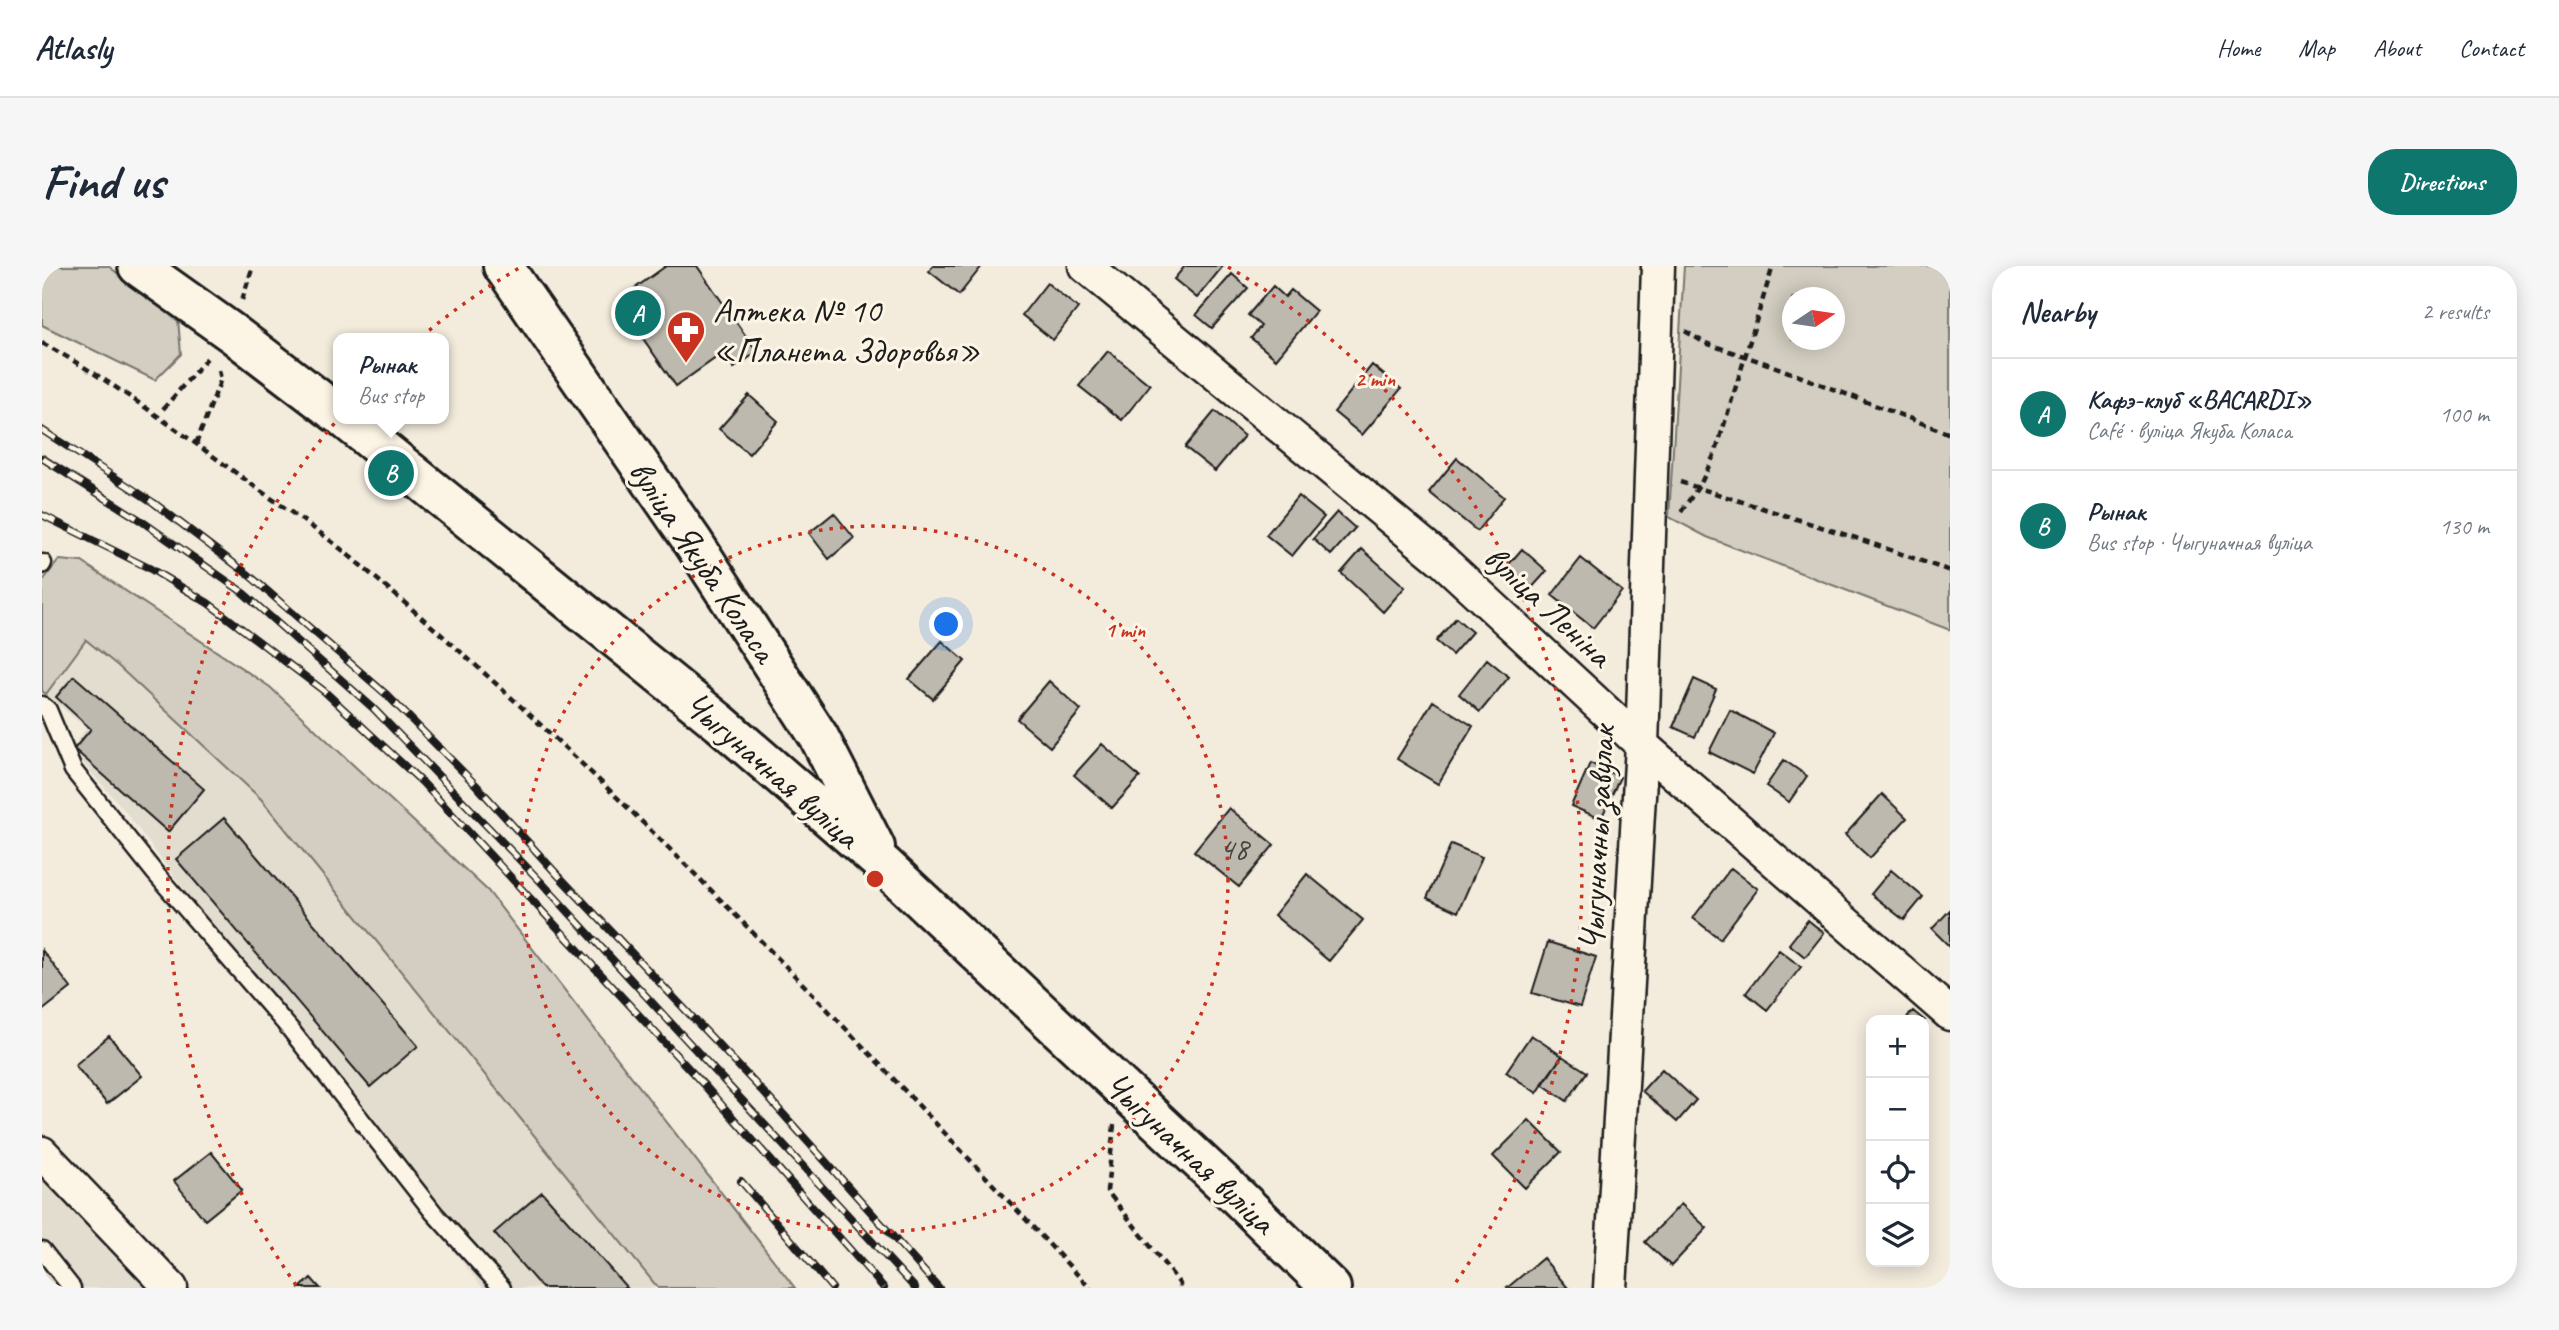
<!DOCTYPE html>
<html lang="en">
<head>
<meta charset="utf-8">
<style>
	:root { --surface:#fff; --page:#f6f6f7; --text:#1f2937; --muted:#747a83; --line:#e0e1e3; --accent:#0f766e }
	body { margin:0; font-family:Caveat,sans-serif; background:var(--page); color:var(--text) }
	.controls { position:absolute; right:21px; bottom:21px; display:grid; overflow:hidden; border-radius:14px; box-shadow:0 4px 18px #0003 }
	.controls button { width:63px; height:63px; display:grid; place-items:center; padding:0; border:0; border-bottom:2px solid var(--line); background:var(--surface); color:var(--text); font:35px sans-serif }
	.compass { position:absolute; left:1740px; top:21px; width:63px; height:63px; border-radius:50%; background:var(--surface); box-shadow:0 4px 18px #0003; rotate:77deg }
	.you { position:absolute; left:905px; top:359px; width:24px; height:24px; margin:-18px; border:5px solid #fff; border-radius:50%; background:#1a73e8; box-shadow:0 0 0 10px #1a73e833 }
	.badge { display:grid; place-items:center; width:46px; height:46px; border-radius:50%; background:var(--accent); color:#fff; font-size:23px; font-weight:700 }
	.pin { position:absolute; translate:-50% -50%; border:4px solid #fff; box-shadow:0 2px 7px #0006 }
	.popup { position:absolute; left:291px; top:67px; width:116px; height:91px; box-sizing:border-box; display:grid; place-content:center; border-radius:14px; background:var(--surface); filter:drop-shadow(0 2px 5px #0005); font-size:23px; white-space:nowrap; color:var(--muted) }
	.popup b { font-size:26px; color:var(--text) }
	.popup::after { content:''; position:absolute; left:50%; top:100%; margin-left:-14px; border:14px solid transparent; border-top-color:var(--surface) }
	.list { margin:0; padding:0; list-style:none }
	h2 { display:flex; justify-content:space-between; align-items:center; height:91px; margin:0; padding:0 28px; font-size:30px }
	h2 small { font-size:23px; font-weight:400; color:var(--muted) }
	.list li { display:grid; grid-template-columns:46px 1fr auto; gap:21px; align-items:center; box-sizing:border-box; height:112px; padding:0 28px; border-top:2px solid var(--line) }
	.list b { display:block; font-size:26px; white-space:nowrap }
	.list p { margin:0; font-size:23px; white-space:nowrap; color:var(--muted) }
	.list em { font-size:23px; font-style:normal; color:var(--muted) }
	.icon { flex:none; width:38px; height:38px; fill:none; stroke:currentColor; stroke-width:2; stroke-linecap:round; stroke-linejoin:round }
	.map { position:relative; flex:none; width:1908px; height:1022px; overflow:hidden; border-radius:28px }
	header { display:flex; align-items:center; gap:42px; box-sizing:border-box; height:98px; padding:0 35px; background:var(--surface); border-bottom:2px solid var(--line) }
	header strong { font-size:33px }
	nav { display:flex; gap:38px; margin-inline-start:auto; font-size:24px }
	.intro { display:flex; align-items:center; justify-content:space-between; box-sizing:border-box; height:168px; padding:0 42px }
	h1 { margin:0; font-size:49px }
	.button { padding:18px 32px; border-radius:28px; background:var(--accent); color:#fff; font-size:24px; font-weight:700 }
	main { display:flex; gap:42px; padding:0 42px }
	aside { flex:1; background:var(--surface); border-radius:28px; box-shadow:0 4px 18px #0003 }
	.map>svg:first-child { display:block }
</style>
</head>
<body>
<header>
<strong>Atlasly</strong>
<nav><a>Home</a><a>Map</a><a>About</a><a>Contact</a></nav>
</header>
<div class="intro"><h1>Find us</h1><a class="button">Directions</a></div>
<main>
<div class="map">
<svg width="1908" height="1022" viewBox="0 0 1908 1022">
	<rect width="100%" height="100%" fill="#f3ecdd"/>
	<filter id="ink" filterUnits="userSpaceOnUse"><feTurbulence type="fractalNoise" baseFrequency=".0143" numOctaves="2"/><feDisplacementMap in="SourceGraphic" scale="14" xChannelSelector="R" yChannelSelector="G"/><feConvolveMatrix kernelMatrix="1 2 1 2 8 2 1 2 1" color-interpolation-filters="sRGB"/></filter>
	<g filter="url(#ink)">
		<!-- built -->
		<path fill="#e3ddcf" d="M44,374L76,400L219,533L616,1022H441L187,702L130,643L144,626L79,540L29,484L44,462L4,428Z
			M0,904L110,1022H0Z"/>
		<!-- green -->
		<path fill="#d3cec1" stroke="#78756e" stroke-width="2" fill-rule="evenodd" d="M0,0H66L136,53L139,88L113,114L0,59Z
			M1642,0H1908V364L1665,271L1627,251ZM1750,32H1792V74H1750Z
			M17,294L40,296L228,421L446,625L753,1022H616L219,533L76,400L44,374L4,428L0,425V316Z"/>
		<!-- building -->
		<path fill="#beb9ae" stroke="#1c1c1c" stroke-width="2" d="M624,0H655L715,86L692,102L681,87L634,120L575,35Z
			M891,0H940L917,29L887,5Z
			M1143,0H1181L1155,32L1132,13Z
			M1190,8L1206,22L1170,62L1154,49Z
			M1005,17L1036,42L1011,74L980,49Z
			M1231,20L1243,31L1249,24L1274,45L1234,93L1209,72L1219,60L1206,49Z
			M1066,85L1108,119L1080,154L1037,120Z
			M1330,99L1359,123L1320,169L1292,146Z
			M707,129L736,155L707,188L677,163Z
			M1173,145L1202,170L1173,205L1143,181Z
			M1415,192L1462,231L1435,265L1387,226Z
			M1256,230L1282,251L1250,290L1224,269Z
			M1295,246L1313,262L1289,289L1271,273Z
			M792,247L812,272L787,293L767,267Z
			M1320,283L1363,321L1341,346L1299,307Z
			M1480,283L1505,305L1486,326L1461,305Z
			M1539,292L1580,325L1551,362L1510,329Z
			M1414,352L1430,366L1410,389L1394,375Z
			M900,375L923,395L891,433L867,413Z
			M1445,393L1467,411L1438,446L1417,428Z
			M32,410L162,523L126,566L32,483L49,463L14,431Z
			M1652,413L1674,423L1653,471L1631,461Z
			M1007,415L1039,444L1008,481L975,453Z
			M1391,435L1431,460L1396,518L1355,493Z
			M1688,444L1732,467L1711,508L1667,486Z
			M1060,478L1098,511L1070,542L1032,509Z
			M1742,494L1765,510L1747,536L1724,520Z
			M1548,497L1578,511L1559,553L1529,540Z
			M1840,528L1865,552L1828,592L1803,569Z
			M1187,542L1232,579L1197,621L1152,585Z
			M182,552L376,780L328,821L134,593Z
			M1409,578L1440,591L1416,646L1385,632Z
			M1689,602L1716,623L1678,673L1651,652Z
			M1849,604L1881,631L1862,654L1829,628Z
			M1265,608L1321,654L1287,695L1232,649Z
			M1908,644V681L1890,663Z
			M1766,654L1782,667L1763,691L1747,678Z
			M1506,676L1554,691L1538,741L1490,727Z
			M0,684L29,722L0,745Z
			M1737,684L1759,701L1725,744L1704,727Z
			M1871,745L1882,754H1863Z
			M1489,769L1520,790L1495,827L1464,806Z
			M67,770L100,810L65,838L33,799Z
			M1520,790L1545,806L1525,835L1500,818Z
			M1620,803L1654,834L1635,856L1600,825Z
			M1487,854L1519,886L1483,922L1451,890Z
			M169,886L200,924L163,954L132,915Z
			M500,926L585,1022H500L452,967Z
			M1639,938L1665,962L1629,1000L1603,976Z
			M1501,992L1526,1022H1465Z
			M269,1012L278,1022H258Z"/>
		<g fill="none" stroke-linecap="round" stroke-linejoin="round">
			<!-- service casing -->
			<g stroke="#1c1c1c" stroke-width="21">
				<path id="service" d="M0,299L1,297
					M0,439L6,444L31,504L113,607L248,763L392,947L460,1022
					M0,984L30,1022"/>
			</g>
			<!-- minor casing -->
			<g stroke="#1c1c1c" stroke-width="37">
				<path id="minor" d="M1043,0L1401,295L1600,479L1908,748
					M0,887L129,1022
					M1568,1022L1600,479L1616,0"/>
			</g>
			<!-- tertiary casing -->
			<g stroke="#1c1c1c" stroke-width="44">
				<path id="tertiary" d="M96,0L190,67L296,148
					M461,0L651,276L777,471L833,581
					M303,153L678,457L843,600L1195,930L1289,1022"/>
			</g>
			<!-- path -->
			<path stroke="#1c1c1c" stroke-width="4.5" stroke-dasharray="7 5" stroke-linecap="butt" d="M1901,0L1908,3
				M200,34L211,0
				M1643,65L1663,77L1726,98L1908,168
				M0,77C71,115 136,165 201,212C233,236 268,258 299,283C570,507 808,766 1048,1022
				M121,143L166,91
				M154,178L179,113L176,100
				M1638,216L1814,272L1908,305
				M1639,246L1659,217L1674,185L1731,0
				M1072,859L1065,925L1138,1018V1022"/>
			<!-- service -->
			<use href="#service" stroke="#fcf5e5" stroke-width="16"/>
			<!-- minor -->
			<use href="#minor" stroke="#fcf5e5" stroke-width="32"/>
			<!-- tertiary -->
			<use href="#tertiary" stroke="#fcf5e5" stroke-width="38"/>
			<!-- rail casing -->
			<g stroke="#1c1c1c" stroke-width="8">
				<path id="rail" d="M0,164L112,237L207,309L345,429L434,519L513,606L724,829L897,1022
					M0,192L98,254L199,325L331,442L499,616L873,1022
					M0,249L107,302L166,337L282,425L380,516L662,819L842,1022
					M699,915L790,1022"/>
			</g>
			<!-- rail -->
			<use href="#rail" stroke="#fcf5e5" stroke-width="5" stroke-dasharray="16" stroke-linecap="butt"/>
		</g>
	</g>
	<!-- distance rings -->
	<g fill="none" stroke="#c8321e" stroke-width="3.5" stroke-dasharray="3.5 7">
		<circle cx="833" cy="613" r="353"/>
		<path d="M254 1019A707 707 0 0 1 479 1M1186 1A707 707 0 0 1 1412 1019"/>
	</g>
	<!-- icons -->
	<defs>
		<g id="pharmacy-pin" transform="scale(2.0125)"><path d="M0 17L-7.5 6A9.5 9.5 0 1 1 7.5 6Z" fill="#c8321e" stroke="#fcf5e5"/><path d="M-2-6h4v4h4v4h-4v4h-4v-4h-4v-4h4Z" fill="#fff"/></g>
	</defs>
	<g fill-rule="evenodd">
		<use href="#pharmacy-pin" x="644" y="64"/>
	</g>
	<g text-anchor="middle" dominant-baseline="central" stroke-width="6" stroke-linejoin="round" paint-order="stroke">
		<!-- number labels -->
		<g font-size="32" fill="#444340">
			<text x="1192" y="582">48</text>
		</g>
		<!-- poi labels -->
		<g font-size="35" fill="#1c1c1c" stroke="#fcf5e5" text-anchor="start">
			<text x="671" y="44">Аптека № 10<tspan x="671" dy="40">«Планета Здоровья»</tspan></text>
		</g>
		<!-- street labels -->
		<g font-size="35" fill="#1c1c1c" stroke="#fcf5e5">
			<text transform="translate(661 295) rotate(56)">вуліца Якуба Коласа</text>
			<text transform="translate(1506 340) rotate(43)">вуліца Леніна</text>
			<text transform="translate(730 504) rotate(41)">Чыгуначная вуліца</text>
			<text transform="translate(1555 572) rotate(-87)">Чыгуначны завулак</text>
			<text transform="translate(1148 887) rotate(43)">Чыгуначная вуліца</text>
		</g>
	</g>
	<circle cx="833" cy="613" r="10" fill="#c8321e" stroke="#fcf5e5" stroke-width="3.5"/>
	<g font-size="21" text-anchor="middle" font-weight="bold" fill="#c8321e" stroke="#fcf5e5" stroke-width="6" stroke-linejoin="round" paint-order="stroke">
		<text x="1333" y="120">2 min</text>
		<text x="1083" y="371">1 min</text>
	</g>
</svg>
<div class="controls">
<button>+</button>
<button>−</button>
<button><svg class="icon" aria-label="locate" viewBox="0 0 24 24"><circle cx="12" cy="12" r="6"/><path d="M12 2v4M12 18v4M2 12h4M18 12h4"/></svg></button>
<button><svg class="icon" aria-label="layers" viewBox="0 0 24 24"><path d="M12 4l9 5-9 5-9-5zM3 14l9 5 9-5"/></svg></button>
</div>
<svg class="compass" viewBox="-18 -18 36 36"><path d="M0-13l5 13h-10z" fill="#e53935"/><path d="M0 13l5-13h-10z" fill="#747a83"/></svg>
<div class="you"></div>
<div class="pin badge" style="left:596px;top:47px">A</div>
<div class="pin badge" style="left:349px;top:207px">B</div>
<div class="popup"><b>Рынак</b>Bus stop</div>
</div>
<aside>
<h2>Nearby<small>2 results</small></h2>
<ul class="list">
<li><span class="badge">A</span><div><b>Кафэ-клуб «BACARDI»</b><p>Café · вуліца Якуба Коласа</p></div><em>100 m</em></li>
<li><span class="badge">B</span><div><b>Рынак</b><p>Bus stop · Чыгуначная вуліца</p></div><em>130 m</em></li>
</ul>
</aside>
</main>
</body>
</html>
